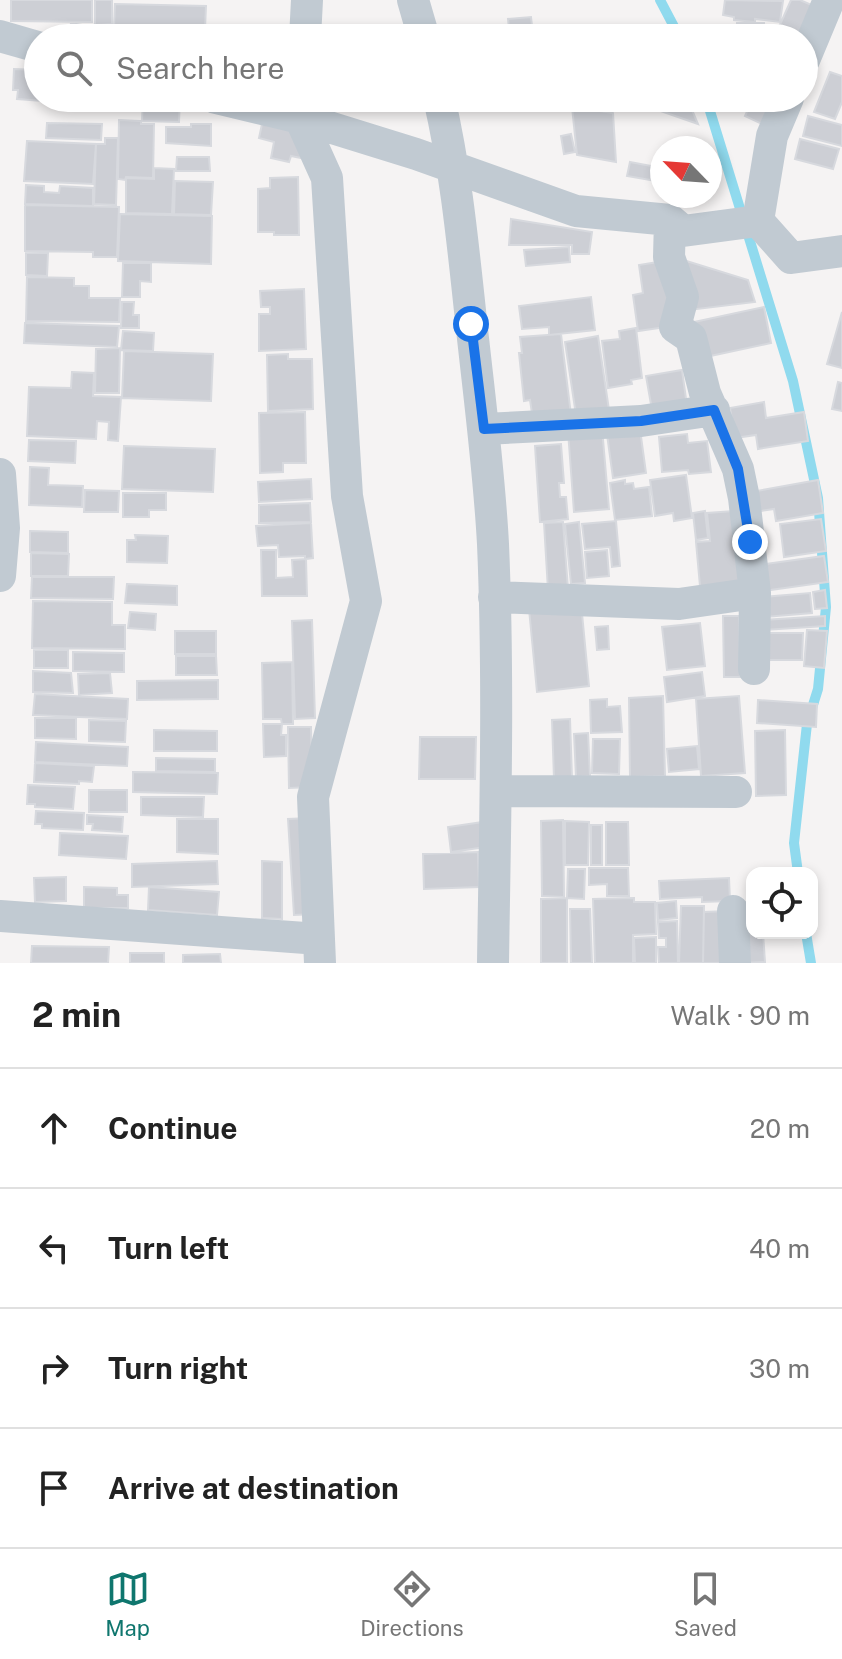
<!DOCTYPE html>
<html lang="en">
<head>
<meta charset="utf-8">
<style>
	:root { --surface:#fff; --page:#f2f2f2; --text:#222; --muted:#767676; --line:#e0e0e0; --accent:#0f766e }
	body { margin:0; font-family:"Public Sans",sans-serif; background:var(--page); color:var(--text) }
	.controls { position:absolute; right:24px; bottom:24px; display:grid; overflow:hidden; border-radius:16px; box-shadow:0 4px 12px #0003 }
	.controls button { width:72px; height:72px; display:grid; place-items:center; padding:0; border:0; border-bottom:2px solid var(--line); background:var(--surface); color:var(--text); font:40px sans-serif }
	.compass { position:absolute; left:650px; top:136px; width:72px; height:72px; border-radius:50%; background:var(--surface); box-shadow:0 4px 12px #0003; rotate:295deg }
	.stop { position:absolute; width:24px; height:24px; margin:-18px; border:6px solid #1a73e8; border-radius:50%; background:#fff }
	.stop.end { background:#1a73e8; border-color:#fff; box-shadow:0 2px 8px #0008 }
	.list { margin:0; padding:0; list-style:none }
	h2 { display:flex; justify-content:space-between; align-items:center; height:104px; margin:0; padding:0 32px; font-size:34px }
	h2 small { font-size:26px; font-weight:400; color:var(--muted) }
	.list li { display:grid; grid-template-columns:52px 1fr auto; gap:24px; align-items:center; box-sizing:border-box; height:120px; padding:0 32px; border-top:2px solid var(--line) }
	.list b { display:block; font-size:30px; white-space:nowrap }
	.list em { font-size:26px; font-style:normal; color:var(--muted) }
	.icon { flex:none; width:44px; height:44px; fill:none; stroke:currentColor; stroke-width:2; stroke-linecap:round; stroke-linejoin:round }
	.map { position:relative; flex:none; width:842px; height:963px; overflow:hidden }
	.search { position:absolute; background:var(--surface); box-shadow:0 4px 12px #0003; left:24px; right:24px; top:24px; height:88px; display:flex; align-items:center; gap:20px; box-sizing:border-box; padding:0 28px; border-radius:44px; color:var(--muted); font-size:30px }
	.sheet { height:584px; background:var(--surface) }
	nav { display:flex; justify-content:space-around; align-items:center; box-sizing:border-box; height:112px; border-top:2px solid var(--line); background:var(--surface); font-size:22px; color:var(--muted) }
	nav a { display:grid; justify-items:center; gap:4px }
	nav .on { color:var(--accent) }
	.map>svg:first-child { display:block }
</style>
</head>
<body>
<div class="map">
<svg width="842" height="963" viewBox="0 0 842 963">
	<rect width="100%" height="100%" fill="#f5f3f3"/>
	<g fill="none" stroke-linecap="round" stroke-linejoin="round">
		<!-- stream -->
		<path stroke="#90daee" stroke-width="10" d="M660,0L680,38
			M706,98L793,381L818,498L826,607L818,689L807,724L794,843L798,873
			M806,933L811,963"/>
	</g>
	<!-- building -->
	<path fill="#cdcfd5" stroke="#d7d9de" stroke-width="2" d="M11,0H92V22L11,21Z
		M95,0H112V24L95,25Z
		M725,0L783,1L780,22L755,19V22L734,20V17L723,15Z
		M791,0H800L814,6L801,38H774Z
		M115,4L206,6L205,29L114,27Z
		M531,17L533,34L600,27L601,38H510L508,19Z
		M71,23L116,31L115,38H99L69,33Z
		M737,23H764L763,38H722L720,32L737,30Z
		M14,69L38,70V98H108V107H98V105L17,99L18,90H13Z
		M830,72L842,76V102L835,119L814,112Z
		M143,98H180L179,122L142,121Z
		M630,98H687L698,124L655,109H631Z
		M753,98H774L764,125L745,116Z
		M572,107L613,113L616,162L577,155Z
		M808,116L842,125V146L803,136Z
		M119,120L141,121V124H154L153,178L126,177L125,180L118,179Z
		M47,123L102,124L101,140L46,138Z
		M191,124H211V146L166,143V127H191Z
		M262,124L306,132L301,158L291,156L289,162L271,158L274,142L259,138Z
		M571,134L575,152L564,154L561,136Z
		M105,138H118L116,205L94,204L96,144H105Z
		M800,139L839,149L833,169L795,159Z
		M27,141L96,144L93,184L24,181Z
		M177,157H209L210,171H176Z
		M630,162L662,168V182L627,176Z
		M154,168L174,169L172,214L126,213V178L154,179Z
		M298,177L299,235H274V232H258V189L270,188V178Z
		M175,181L213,182L211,215L174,214Z
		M26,185L44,186V192L59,193L60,186L93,188V206L25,204Z
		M25,205L119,207L117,257H93V252L25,251Z
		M120,214L212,216L211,264L118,261Z
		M511,219L592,232L589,254H572V245H509Z
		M569,247L570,262L526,266L524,250Z
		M26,253H48L47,276L26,275Z
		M680,259L748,280L755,302L689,310Z
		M664,261L673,326L638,331L633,295L643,293L639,265Z
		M123,263H151V282L140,281V297H122Z
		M27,277L74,278V286H89V298H120L119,322L26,321Z
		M304,289L306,349L259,351V314H270V307H261L260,291Z
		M591,297L595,330L549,335V327L522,329L519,306Z
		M122,302H134L133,315H139V328H121Z
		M764,307L771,343L701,358L694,322Z
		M842,312V368L827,364Z
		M25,323L119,326L117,347L24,343Z
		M636,328L642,378L631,380L632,384L608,388L602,341L620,339L619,331Z
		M123,331L154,333L153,351L121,350Z
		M561,334L571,415L533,420L530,400L524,401L519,353H522L520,337Z
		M598,336L609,410L576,415L565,342Z
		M120,348L119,393H95L96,349Z
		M124,351L213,354L211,401L122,398Z
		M288,354V359H312L313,409L268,411L267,355Z
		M682,370L687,406L652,410L646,376Z
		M72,372L94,373L93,396L121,397L118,441L108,440L109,422L97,421L96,439L27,436L29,387L71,388Z
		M838,382L842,383V411L832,409Z
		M764,402L766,418L804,412L808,441L758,449L756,435L735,438L730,408Z
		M305,412L306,463H283V472L260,473L259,413Z
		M639,422L646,473L613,478L606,427Z
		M602,428L609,509L574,512L568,431Z
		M687,434L688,443L707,441L711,472L689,474L688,470L662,472L659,437Z
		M29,440L76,441L75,463L28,461Z
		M561,444L564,483H559L560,497H566L568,519L540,522L535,446Z
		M124,446L215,449L213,492L122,489Z
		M30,467L49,468L48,485L83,486L82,507L29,505Z
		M686,475L692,518L674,521L673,513L655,516L650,480Z
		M311,479L312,499L259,502L258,482Z
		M625,480V484L633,483L634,489L649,487L652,516L615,520L610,483Z
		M818,480L823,513L776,521L774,509L754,512L751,492Z
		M85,490L119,491L118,512H84Z
		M123,493H166V510H149V517H123Z
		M310,503L311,522L259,523V505Z
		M705,511L708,538L696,540L693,513Z
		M734,511L742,592L701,597L696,542L710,541L707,513Z
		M821,519L826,551L784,557L780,524Z
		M616,521L620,566L612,567L610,547L585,549L582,524Z
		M563,522L568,589L548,590L544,523Z
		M579,522L585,583L571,584L565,524Z
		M311,523L313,558L305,559V556L279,557L278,545L258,546L256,526Z
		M30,531L68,532V553L30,552Z
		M135,535L168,536L167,563L127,562V540H136Z
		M261,550H276V578L293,577L292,560L306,559L307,596H262Z
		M607,550L609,576L587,578L585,552Z
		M31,553L69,554L68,576H31Z
		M824,556L828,582L763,591L759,565Z
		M32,577H114L113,599L31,598Z
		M127,584L177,586V605L125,603Z
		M825,590L827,608L815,609L813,592Z
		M810,593L812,613L765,617L763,597Z
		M33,601L112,602V625H125V649L32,648Z
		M581,603L589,686L537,692L529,609Z
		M130,612L156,614L155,630L128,628Z
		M723,616H739L740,677H724Z
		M825,616V626L764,630L763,620Z
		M312,620L315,718L295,719L292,621Z
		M700,623L705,666L667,670L662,627Z
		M608,626L609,649L597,650L595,627Z
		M807,630L827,631L824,668L804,666Z
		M175,631H216V654H175Z
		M764,633H803L802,660H763Z
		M34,650H68V668H34Z
		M73,652L124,653V672L73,671Z
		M176,656H216L217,675H176Z
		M292,662L293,724H282L281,719H263L262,663Z
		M33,671L71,673L73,693L33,692Z
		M702,672L705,696L667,702L664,677Z
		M110,673L112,693L79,695L78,674Z
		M218,680V699L137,700V681Z
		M35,694L128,699L127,719L33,715Z
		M663,696L665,776L630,777L629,698Z
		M739,696L745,773L701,776L696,699Z
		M607,699V707L620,706L622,732L591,733L590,700Z
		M758,700L817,704L816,727L757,723Z
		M35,718H76V739L35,738Z
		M570,719L572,778L554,779L552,720Z
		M89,720L126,721L125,742L89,741Z
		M263,724H282L281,735H286V756L264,757Z
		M288,727H311L312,787L289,788Z
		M154,730L217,731V751H154Z
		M785,730L786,795L756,796L755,731Z
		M588,733L590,776L576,777L574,734Z
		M420,737H476L475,779H419Z
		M593,739H620L619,774L592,773Z
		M36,742L128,747L127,766L35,762Z
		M697,746L699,769L669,772L667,749Z
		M156,758L215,759V772L156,771Z
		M35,763L94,766L92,782L79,781V784L34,782Z
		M133,772L218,773L217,794L133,792Z
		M28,785L75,787L73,809L35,807V804H27Z
		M89,790H127V812H89Z
		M141,797H204L203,817L141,815Z
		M36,811L84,813L83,830L42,828V824H35Z
		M87,815L123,817L122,832L92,830L93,824H87Z
		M310,818L315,914L294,915L288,819Z
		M177,819H218V854L177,852Z
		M563,820L564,897L542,896L541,821Z
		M565,821L589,822L588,865H565Z
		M483,822L486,847L451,852L448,827Z
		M606,822H628L629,865H606Z
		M591,825H602V865H591Z
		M60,833L128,836L126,859L59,855Z
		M478,852L479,887L424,889L423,854Z
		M217,861L218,884L132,887V864Z
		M262,861L282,862V919L262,918Z
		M589,868H628L629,896H607V884L589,885Z
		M568,869H585L584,899L567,898Z
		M66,877V901L35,902L34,878Z
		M729,878L730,901L702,902V897L660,899L659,881Z
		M84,887L117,888V895H128V908H84Z
		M149,887L219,892L217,915L148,910Z
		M567,898V963H541V899Z
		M634,898V902H655L656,934L633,935V963H595L593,899Z
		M676,901L677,918L658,920L657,903Z
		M681,906H704L703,963H679Z
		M570,909H590L592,963H571Z
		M728,911L727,963H703L704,912Z
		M752,916V933H763L765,962L745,963L742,917Z
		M677,921L678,963H659L658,947H666V938H659L658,922Z
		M656,937V963H635L634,938Z
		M32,946L109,947L108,963H31Z
		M130,953H164V963H130Z
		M220,954L221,963H183V955Z"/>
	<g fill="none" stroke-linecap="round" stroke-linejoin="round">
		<!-- street -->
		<path stroke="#c1cad2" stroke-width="32" d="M413,0L424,38
			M0,36L38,47
			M305,38L307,0
			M804,60L829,0
			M216,98L300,118L416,154L576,211L670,220L683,231L758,221L791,258L842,251
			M301,98L300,118L327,178L347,496L366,601L313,797L320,963
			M439,98C456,171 463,246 471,320C479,395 489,469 493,544C499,683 495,824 493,963
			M670,220L669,257L683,297L675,327L691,338L705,393L738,469L744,498L755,593L754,669
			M758,221L772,136L788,98
			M484,429L641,421L714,410
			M0,474L4,528L0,576
			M494,597L679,604L755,593
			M496,791L736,792
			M733,911L735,963
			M0,916L319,939"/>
	</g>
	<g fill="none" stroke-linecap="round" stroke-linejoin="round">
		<!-- route -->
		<path stroke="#1a73e8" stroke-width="10" d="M471,324L484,429L641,421L714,410L738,469L750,542"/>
	</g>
</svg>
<div class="controls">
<button><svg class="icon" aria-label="locate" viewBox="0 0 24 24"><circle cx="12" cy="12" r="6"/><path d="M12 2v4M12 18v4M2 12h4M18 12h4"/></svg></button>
</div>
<svg class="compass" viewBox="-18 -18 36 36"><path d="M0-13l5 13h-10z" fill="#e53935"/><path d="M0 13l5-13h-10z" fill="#767676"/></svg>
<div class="stop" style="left:471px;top:324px"></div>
<div class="stop end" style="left:750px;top:542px"></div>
<div class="search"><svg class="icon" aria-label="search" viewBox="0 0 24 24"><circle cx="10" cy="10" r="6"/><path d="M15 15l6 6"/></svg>Search here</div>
</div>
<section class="sheet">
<h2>2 min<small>Walk · 90 m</small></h2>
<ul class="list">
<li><svg class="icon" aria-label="ahead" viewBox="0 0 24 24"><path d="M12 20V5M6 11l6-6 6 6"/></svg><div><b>Continue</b></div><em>20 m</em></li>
<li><svg class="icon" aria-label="left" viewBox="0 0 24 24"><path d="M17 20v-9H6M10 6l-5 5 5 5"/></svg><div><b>Turn left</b></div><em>40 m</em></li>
<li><svg class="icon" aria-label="right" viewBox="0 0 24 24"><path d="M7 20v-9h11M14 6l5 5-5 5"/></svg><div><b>Turn right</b></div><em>30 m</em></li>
<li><svg class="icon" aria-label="arrive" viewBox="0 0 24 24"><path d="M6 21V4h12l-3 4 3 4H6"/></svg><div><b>Arrive at destination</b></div></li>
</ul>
</section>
<nav>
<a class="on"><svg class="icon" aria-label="map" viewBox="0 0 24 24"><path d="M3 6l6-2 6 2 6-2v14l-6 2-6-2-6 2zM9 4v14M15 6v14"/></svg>Map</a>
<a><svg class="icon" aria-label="directions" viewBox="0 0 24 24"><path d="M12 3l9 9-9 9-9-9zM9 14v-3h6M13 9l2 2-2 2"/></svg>Directions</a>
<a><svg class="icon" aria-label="saved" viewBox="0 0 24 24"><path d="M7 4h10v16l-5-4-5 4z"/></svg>Saved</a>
</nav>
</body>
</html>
